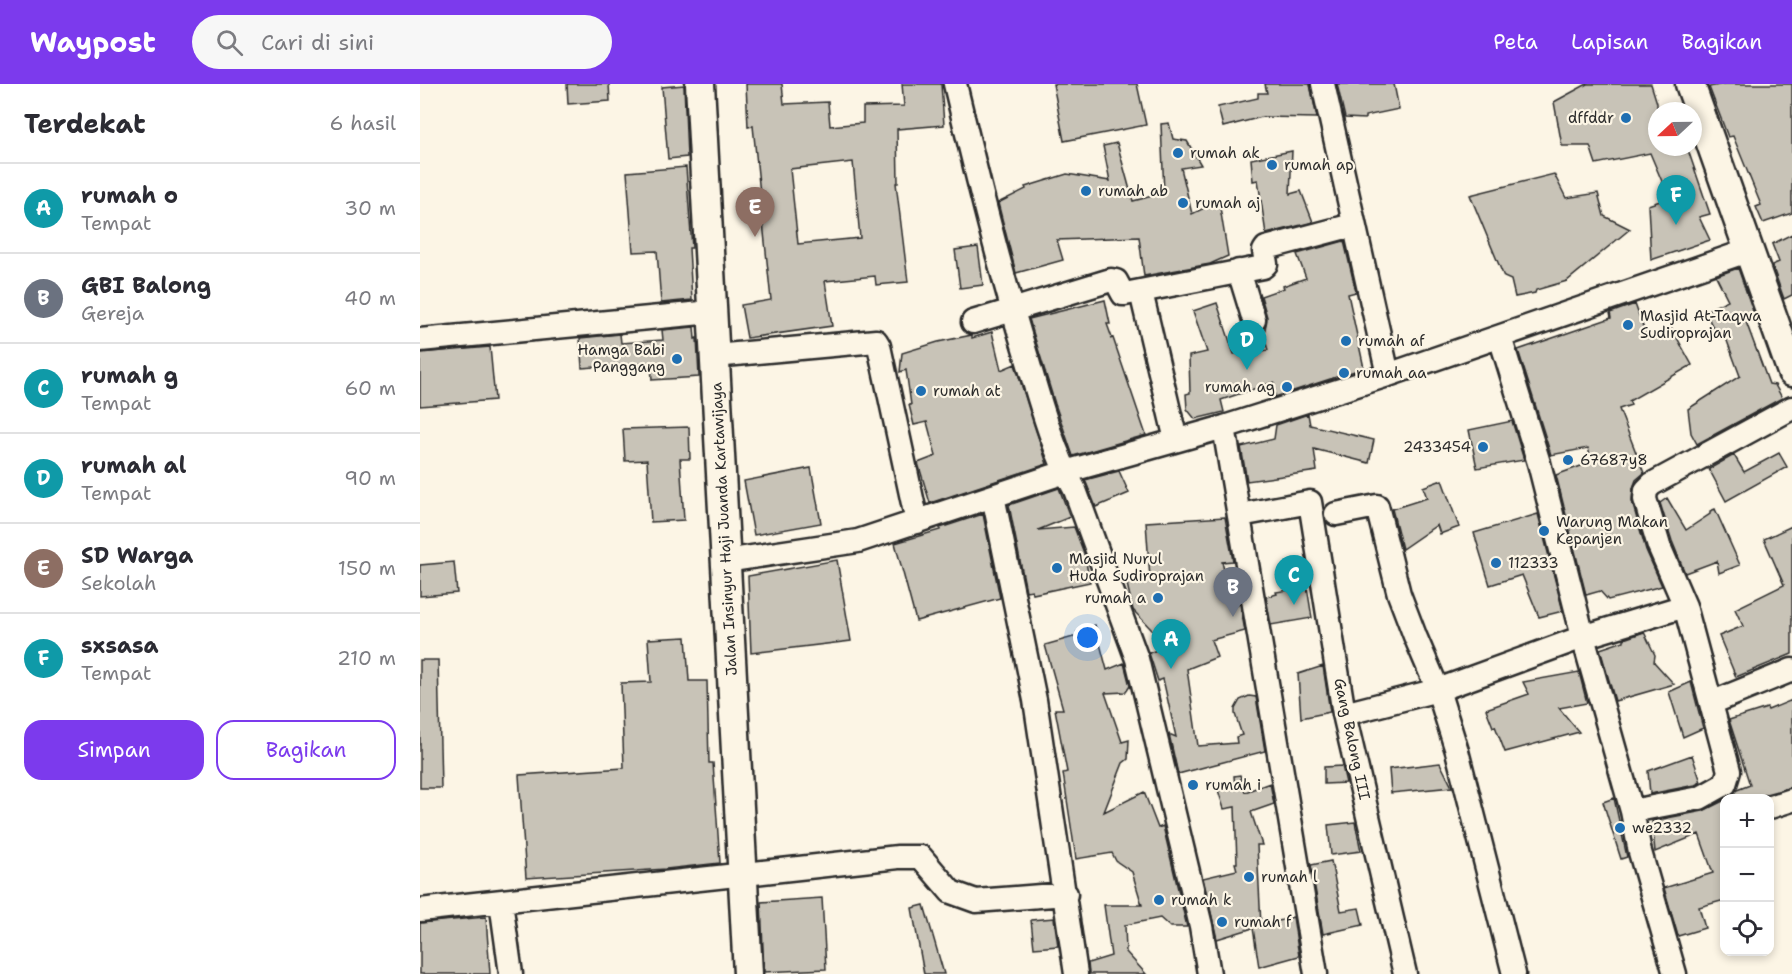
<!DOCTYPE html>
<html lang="id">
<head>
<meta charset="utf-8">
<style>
	:root { --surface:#fff; --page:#f7f7f7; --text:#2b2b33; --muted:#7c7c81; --line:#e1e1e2; --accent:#7c3aed }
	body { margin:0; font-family:"Shantell Sans",sans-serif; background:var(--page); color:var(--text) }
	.controls { position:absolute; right:18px; bottom:18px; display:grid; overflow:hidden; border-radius:12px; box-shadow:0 3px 9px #0003 }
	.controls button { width:54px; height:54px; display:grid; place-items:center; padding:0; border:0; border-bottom:2px solid var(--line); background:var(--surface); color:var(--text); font:30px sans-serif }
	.compass { position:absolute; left:1228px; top:18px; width:54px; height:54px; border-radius:50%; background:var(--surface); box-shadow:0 3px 9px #0003; rotate:248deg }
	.you { position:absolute; left:668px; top:554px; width:21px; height:21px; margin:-15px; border:4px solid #fff; border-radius:50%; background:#1a73e8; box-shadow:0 0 0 9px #1a73e833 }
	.badge { display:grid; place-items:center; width:39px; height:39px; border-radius:50%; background:var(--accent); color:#fff; font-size:20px; font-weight:700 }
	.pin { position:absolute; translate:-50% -50px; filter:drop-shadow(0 2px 3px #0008) }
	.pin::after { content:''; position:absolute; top:32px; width:21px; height:18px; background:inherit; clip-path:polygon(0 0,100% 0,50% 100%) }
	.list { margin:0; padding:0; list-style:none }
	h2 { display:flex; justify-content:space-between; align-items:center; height:78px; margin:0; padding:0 24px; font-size:26px }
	h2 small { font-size:20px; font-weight:400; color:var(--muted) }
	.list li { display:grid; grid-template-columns:39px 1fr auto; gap:18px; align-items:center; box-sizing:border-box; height:90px; padding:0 24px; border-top:2px solid var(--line) }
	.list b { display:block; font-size:22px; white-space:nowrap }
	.list p { margin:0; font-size:20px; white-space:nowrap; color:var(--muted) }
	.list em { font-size:20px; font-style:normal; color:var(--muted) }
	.actions { display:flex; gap:12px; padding:18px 24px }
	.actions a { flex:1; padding:14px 0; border:2px solid var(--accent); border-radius:18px; text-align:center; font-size:21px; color:var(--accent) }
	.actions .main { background:var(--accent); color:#fff }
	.icon { flex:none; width:33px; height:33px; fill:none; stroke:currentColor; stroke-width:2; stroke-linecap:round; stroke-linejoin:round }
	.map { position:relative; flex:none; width:1372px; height:890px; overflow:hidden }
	header { display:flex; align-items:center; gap:36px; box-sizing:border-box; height:84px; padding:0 30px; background:var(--accent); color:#fff }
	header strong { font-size:28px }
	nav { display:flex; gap:33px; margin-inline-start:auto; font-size:21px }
	.search { width:420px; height:54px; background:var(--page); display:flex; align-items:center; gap:15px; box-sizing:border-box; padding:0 21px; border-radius:33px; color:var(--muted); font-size:22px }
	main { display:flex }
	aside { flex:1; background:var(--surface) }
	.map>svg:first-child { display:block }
</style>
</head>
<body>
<header>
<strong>Waypost</strong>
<div class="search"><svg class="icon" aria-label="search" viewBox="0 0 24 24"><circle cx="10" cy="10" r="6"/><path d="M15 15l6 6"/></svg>Cari di sini</div>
<nav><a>Peta</a><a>Lapisan</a><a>Bagikan</a></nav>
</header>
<main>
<aside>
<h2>Terdekat<small>6 hasil</small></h2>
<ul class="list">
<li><span class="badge" style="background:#0f9aa8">A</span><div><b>rumah o</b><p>Tempat</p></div><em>30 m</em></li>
<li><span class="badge" style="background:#6b7280">B</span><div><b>GBI Balong</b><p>Gereja</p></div><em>40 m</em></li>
<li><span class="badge" style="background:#0f9aa8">C</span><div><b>rumah g</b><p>Tempat</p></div><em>60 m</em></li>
<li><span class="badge" style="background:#0f9aa8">D</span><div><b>rumah al</b><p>Tempat</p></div><em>90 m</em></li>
<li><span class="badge" style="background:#8d6e63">E</span><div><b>SD Warga</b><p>Sekolah</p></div><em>150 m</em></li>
<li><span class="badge" style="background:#0f9aa8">F</span><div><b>sxsasa</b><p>Tempat</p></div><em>210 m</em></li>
</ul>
<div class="actions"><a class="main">Simpan</a><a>Bagikan</a></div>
</aside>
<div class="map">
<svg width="1372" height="890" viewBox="0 0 1372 890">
	<rect width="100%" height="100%" fill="#fcf5e5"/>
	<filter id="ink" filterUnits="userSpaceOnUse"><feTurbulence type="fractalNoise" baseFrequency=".0167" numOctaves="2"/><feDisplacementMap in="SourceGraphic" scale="12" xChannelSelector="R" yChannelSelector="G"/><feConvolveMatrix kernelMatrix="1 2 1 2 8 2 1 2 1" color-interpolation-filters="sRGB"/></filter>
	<g filter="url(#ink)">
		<!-- building -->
		<path fill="#c8c3b7" stroke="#2b2b2b" stroke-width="1.5" fill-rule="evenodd" d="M147,0H189L190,17L148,20Z
			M326,0H362L364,20L408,18L410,42L443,39V23L484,22L482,0H521L524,41L477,45L478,99H476L488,198L456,201L455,192L405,197L412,242L327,254L321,221L351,216L333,42L328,43ZM433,78L440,154L378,160L370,85Z
			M633,0H717L726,41L644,57Z
			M845,0H890L897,34L842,33L803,43L798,23L838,14V9H847Z
			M917,0H974L979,25L945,32V35L925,34Z
			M1167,0H1231L1237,19V63H1267L1290,130L1279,133L1290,156L1231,176L1228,121L1249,114L1230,69L1176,80L1170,62H1142L1134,18Z
			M1304,0H1372V129L1343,139L1336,123L1341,121L1313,52L1308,53L1289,3Z
			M264,1L267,73L248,75L242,3Z
			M749,39L753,55L767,57L781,81L761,84L772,130L799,117L808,172L790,180L724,192L719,153L637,156L643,176L596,189L578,119L606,105L605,103L647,90L690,97L683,62L697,59L713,117L744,109L741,40Z
			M872,67L870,110L881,107L893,138L846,150L838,96L833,97L831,75Z
			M266,83L272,164H269L272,216L241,219L237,167L213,168L207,88Z
			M1134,90L1146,114L1178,109L1184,132L1210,145L1147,197L1116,206L1115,209L1095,213L1091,196L1084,193L1050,111Z
			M1372,150V211L1364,215L1352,181L1359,178L1352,160Z
			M924,157L936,208L928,210L944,284L855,313L854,298L801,316L804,328L775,335L767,325L766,310L770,309L769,272L787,268L773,227L797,219L814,270L848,266L842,247L845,246L847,233L841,212L864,204L863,202L886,194L877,170Z
			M558,163L563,201L540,204L535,166Z
			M1318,184L1334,230L1325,235L1349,300L1355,301L1362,314L1277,360L1271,349L1268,325L1320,292L1303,246L1296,250L1285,227L1308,216L1296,192Z
			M685,216L690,240H687L692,254L690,255L693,254L726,351L653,372L635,320L609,235Z
			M1215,220L1227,254L1251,243L1272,281L1209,317L1211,321L1199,325L1224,389L1216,396L1213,404L1212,418L1226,466L1242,502L1188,516L1180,507L1166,511L1136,391L1172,378L1168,364L1131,371L1098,266L1191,234L1190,229Z
			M274,243L275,255L277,254L279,293L232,296L231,279L162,284L160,254L200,250L201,259L243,256L242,246Z
			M572,248L581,286L595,280L627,380L510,419L498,379L516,372L507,338L494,341L489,321H491L486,286L480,288L482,269L518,258L552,251V254Z
			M70,263L75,316L0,322V269Z
			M888,330L890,341L954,356L949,379L894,365L897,387L827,397L821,363L854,355L856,341Z
			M1092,337L1104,376L1057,384L1049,346Z
			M269,343L270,375H260L264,436L231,438L227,376L205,377L203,345Z
			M1359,369L1367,383L1306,417L1289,385L1314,371L1324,388Z
			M391,384L401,439L334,451L324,397Z
			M699,387L709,409L676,423L665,396Z
			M1022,396L1039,443L1020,450L1017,441L982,465L972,425L1007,414L1003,403Z
			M639,404L650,433L618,446L654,443L664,469L670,498L613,510L612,506L606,507L589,421Z
			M1247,414L1266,446L1290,430V427L1295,425L1320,481L1299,489L1297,477L1265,489L1252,457L1240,419Z
			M563,430L580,514L496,537L475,459L520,446V444Z
			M1118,430L1143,527L1119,533L1102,491L1070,501L1054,449Z
			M805,433L813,477L802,478L813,522L820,520L825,547L791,556L797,573L767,585L778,662L817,659L816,653L822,651L815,630V625L820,616L829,612L836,613L845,667L758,690L749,650L756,653L743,595L738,597L729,569L747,562L713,526L707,500L730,495L726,438Z
			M1372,442V570L1316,593L1299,552L1323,542L1315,525L1364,501L1344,455Z
			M417,476L431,557L331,569L328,492Z
			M34,478L37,509L0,512V481Z
			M887,503L892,534L851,541L846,513L857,510L856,508Z
			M675,541L687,586L704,579L710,602L706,608L685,609L702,658L709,656L708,675L703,679L684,728L724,708L738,744L743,742L767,843H750L740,834L705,841L706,868L726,890H669L668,879L691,872L684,821H722L712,788L696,777L692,769L656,775L643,689L647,688L635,625H643L625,561L657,552V548Z
			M1224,548L1235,571L1234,578L1254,600L1195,617L1180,565L1204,557V555Z
			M266,553L269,597H287L289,679H293L300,779L246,785L106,794L99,691L204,684L201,599L231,598L228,555Z
			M0,576H18L21,704H0Z
			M903,582L910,628L881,634L878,590Z
			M1159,588L1167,619L1139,624L1159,648L1085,668L1075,642L1073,643L1066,625L1109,610L1103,598Z
			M1271,598L1283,644L1263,653L1249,608Z
			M1372,616V703L1346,710L1340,714H1307L1317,706L1330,701L1309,636L1347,624L1348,626Z
			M1272,671L1281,698L1275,701L1230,710L1228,687Z
			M1020,679L1032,703L971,709L969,685Z
			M922,682L926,699L904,700V683Z
			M820,691L825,708L850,699L854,720L831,728L842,761H837L841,842L873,833L879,872L839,883L833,844L797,855L783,794L817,786L815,779H817L815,723L804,725L798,706L815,704L814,692Z
			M1194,714L1207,773L1201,775L1183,718Z
			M1305,716V816L1279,823L1285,844L1258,852L1244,804L1293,789L1279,750L1235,768L1232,737L1283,727Z
			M935,738L941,767L911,771L908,741Z
			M911,777L921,827L939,824L943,841L903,850L891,781Z
			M402,814L406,885L344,888L341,818Z
			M504,821L524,890H504L492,824Z
			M66,833L70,890H0V839Z
			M634,834L638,862L614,864L611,836Z"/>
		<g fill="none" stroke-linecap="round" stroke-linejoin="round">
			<!-- minor casing -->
			<g stroke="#2b2b2b" stroke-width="27">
				<path id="minor" d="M535,0C557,92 579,183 607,274C620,318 633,366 655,406L717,575L781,842L789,890
					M903,0L968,291
					M819,187L834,236
					M721,208L756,356
					M553,238L691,196L696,197L703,210H705L843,183L846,180L844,167L846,164L933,141
					M1080,253L1119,379L1163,553L1212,727L1220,768L1255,890
					M0,256L292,228
					M295,272L456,257L459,262L497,438
					M804,343L896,890
					M573,412L615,616L656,890
					M916,430L957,422L979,510L995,552L1018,606L1037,667L1094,890
					M820,431L890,418L924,630L985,890
					M305,477L438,457L645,388L804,343L968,291L1327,167
					M1291,619L1372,586
					M924,630L1018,606L1163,553L1265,522
					M1350,723L1372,716
					M1212,727L1280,714L1305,700L1309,687L1265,522L1239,462L1225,415L1226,406L1232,400L1372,324
					M81,818L91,890
					M0,826L478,773H501L531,808L556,817L646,810"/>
			</g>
			<!-- major casing -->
			<g stroke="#2b2b2b" stroke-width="33">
				<path id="major" d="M280,0L328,890
					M1270,0L1372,288"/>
			</g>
			<!-- minor -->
			<use href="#minor" stroke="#fcf5e5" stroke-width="22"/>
			<!-- major -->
			<use href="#major" stroke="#fcf5e5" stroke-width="28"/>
		</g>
	</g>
	<!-- markers -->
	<g fill="#1f6fb2" stroke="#fcf5e5" stroke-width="2">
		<circle cx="1206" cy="34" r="6"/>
		<circle cx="758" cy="69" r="6"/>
		<circle cx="852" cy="81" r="6"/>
		<circle cx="666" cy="107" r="6"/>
		<circle cx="763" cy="119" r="6"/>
		<circle cx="1208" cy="241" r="6"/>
		<circle cx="926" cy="257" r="6"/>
		<circle cx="257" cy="275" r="6"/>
		<circle cx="924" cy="289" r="6"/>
		<circle cx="867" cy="303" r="6"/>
		<circle cx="501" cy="307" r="6"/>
		<circle cx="1063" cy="363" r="6"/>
		<circle cx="1148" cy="376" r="6"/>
		<circle cx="1124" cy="447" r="6"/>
		<circle cx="1076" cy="479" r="6"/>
		<circle cx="637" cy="484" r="6"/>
		<circle cx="738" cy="514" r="6"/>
		<circle cx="773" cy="701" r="6"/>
		<circle cx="1200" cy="744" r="6"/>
		<circle cx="829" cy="793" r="6"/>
		<circle cx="739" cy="816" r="6"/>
		<circle cx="802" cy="838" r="6"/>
	</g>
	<g text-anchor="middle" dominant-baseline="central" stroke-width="4.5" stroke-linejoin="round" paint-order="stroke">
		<!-- poi labels -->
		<g font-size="15" fill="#2b2b2b" stroke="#fcf5e5" text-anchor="start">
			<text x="1194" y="34" text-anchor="end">dffddr</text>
			<text x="770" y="69">rumah ak</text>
			<text x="864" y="81">rumah ap</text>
			<text x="678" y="107">rumah ab</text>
			<text x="775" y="119">rumah aj</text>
			<text x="1220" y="232">Masjid At-Taqwa<tspan x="1220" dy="17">Sudiroprajan</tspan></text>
			<text x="938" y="257">rumah af</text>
			<text x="245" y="266" text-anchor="end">Hamga Babi<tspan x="245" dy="17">Panggang</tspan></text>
			<text x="936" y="289">rumah aa</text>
			<text x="855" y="303" text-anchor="end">rumah ag</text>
			<text x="513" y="307">rumah at</text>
			<text x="1051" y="363" text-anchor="end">2433454</text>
			<text x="1160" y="376">67687y8</text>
			<text x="1136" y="438">Warung Makan<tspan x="1136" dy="17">Kepanjen</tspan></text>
			<text x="649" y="475">Masjid Nurul<tspan x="649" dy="17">Huda Sudiroprajan</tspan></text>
			<text x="1088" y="479">112333</text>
			<text x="726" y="514" text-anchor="end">rumah a</text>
			<text x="785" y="701">rumah i</text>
			<text x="1212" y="744">we2332</text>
			<text x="841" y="793">rumah l</text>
			<text x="751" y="816">rumah k</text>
			<text x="814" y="838">rumah f</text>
		</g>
		<!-- street labels -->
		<g font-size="15" fill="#2b2b2b" stroke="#fcf5e5">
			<text transform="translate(304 445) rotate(-93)">Jalan Insinyur Haji Juanda Kartawijaya</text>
			<text transform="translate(932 655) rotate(78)">Gang Balong III</text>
		</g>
	</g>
</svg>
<div class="controls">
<button>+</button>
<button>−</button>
<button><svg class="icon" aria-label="locate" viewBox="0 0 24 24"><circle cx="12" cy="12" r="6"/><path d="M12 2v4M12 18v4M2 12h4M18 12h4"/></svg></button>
</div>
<svg class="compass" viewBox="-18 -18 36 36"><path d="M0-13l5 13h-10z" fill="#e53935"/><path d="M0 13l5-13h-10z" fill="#7c7c81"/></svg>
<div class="you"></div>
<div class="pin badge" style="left:751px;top:585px;background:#0f9aa8">A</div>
<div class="pin badge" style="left:813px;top:533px;background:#6b7280">B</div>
<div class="pin badge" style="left:874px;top:521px;background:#0f9aa8">C</div>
<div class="pin badge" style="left:827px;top:286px;background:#0f9aa8">D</div>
<div class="pin badge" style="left:335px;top:153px;background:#8d6e63">E</div>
<div class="pin badge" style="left:1256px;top:141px;background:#0f9aa8">F</div>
</div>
</main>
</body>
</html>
